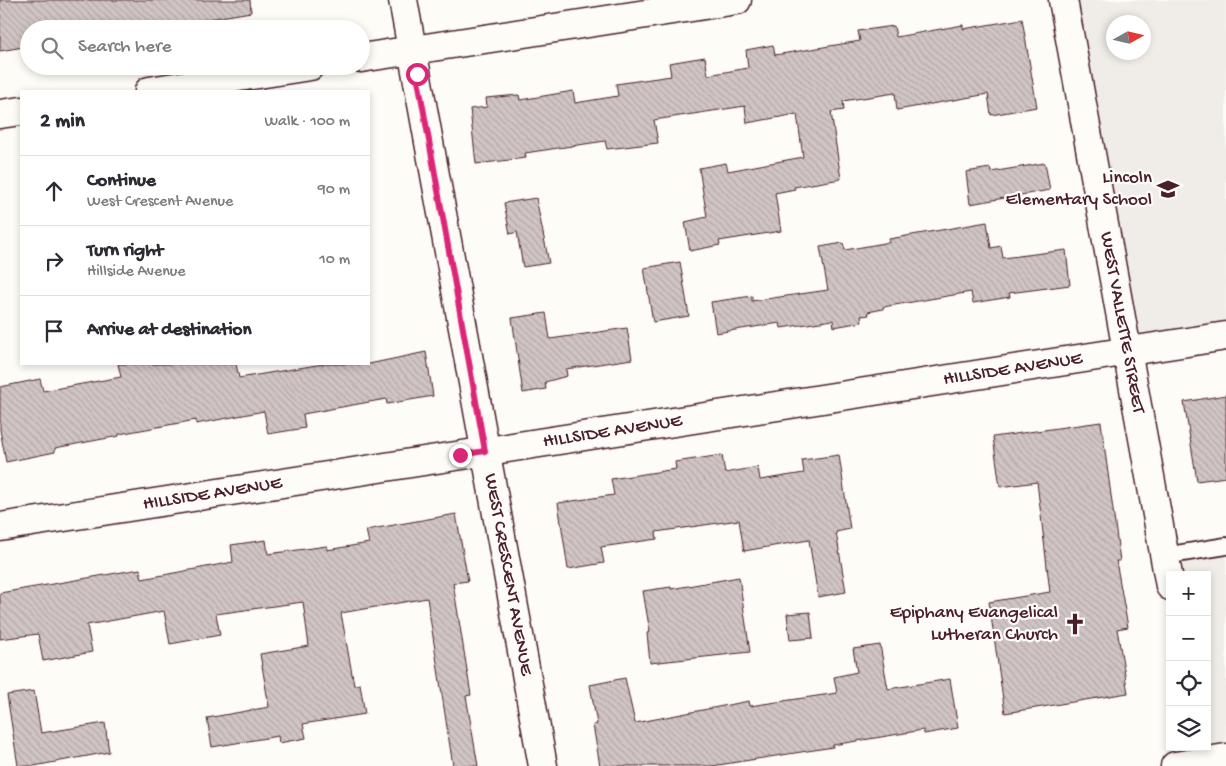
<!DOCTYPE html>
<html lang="en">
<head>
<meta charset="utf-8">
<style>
	:root { --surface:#fff; --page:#f7f7f7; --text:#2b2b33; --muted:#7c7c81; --line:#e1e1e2 }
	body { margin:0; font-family:"Gochi Hand",sans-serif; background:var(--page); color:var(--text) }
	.controls { position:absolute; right:15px; bottom:15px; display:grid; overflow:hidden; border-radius:0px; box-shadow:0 2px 8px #0003 }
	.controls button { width:45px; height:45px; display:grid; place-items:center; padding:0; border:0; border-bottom:1px solid var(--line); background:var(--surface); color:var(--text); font:25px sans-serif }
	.compass { position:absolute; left:1106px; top:15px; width:45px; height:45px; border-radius:50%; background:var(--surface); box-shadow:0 2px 8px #0003; rotate:82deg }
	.stop { position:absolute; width:15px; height:15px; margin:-11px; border:4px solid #db2777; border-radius:50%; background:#fff }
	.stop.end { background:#db2777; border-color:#fff; box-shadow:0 1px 5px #0008 }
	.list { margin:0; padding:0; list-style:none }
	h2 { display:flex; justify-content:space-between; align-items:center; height:65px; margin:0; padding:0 20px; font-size:21px }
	h2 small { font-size:16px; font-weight:400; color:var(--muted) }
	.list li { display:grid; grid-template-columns:32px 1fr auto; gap:15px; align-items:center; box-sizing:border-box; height:70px; padding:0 20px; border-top:1px solid var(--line) }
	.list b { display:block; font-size:19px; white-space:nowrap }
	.list p { margin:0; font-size:16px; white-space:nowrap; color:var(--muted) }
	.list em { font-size:16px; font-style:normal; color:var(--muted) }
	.icon { flex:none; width:28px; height:28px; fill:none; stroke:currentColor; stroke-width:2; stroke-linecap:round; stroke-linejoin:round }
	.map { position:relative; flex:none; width:1226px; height:766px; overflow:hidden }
	.search { position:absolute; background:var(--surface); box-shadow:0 2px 8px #0003; left:20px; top:20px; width:350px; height:55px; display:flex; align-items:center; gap:12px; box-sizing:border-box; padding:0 18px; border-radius:28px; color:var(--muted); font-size:19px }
	.panel { position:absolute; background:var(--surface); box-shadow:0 2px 8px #0003; left:20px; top:90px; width:350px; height:275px; border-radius:0px }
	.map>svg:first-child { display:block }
</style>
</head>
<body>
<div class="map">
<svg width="1226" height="766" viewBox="0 0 1226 766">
	<defs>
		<pattern id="building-back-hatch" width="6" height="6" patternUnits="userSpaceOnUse" patternTransform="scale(1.25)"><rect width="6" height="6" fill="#d0c5c4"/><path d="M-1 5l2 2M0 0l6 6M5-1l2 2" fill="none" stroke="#b4a9a9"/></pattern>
	</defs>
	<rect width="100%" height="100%" fill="#fdfcf7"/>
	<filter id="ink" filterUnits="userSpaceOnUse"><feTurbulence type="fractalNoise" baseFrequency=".02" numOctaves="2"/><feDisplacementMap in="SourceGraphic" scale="10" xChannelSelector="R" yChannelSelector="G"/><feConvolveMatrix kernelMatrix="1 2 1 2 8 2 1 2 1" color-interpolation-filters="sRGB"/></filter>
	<g filter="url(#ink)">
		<!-- built -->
		<path fill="#f0ece8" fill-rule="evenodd" d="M1075,0H1226V325L1136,339ZM1114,22H1144V52H1114Z
			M1226,541V766L1207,747V575H1178L1174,548Z"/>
		<!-- building -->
		<path fill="url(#building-back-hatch)" stroke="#4a1f2b" d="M0,0H250L251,12L148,29H29V46L0,51Z
			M1022,19L1037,107L991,115L988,94L897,110L895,93L843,101L844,110L831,112L841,179L794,187L795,189L775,193L781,231L719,241L720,245L690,251L685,222L707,217L699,168L726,163L728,171L803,157L797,114L747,123L745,106L654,120L658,143L607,149L605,141L525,153L526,158L476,164L470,109L487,107L486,98L519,95L520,100L573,91L575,103L618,96L616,84L671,76L669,63L705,57L708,75L748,68L746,50L773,45L775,55L860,41L858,31L894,26L896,37L963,25V29Z
			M1045,163L1050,190L970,204L966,172L990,168L991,172Z
			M536,198L549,263L523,267L517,232L510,234L504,203Z
			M987,222L991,248L1001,246L1003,258L1066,250L1070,285L1009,293L1010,297L973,303L971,292L883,307V309L868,312L869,315L861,316L862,322L834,327L833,320L781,328L780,323L716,333L711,302L752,296V301L828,290L820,247L843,243L845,250L890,242L889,239Z
			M680,262L689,316L653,322L644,268Z
			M546,313L550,339L627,328L632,359L566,369L567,376L545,382L546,389L523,393L512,318Z
			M426,352L433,396L387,404L386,399L303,414L305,428L268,434L264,411L196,424V420L119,434V436L55,448V452L6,462L0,430V387L40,379L43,391L121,377L118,364H236L239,378L323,364H369Z
			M1226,395V477L1197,481L1184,402Z
			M1101,422L1120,561H1116L1128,627L1117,629L1128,693L1005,713L989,602L1050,592L1037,482L1000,487L993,437Z
			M722,455L725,473L758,467L760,480L804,473L802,460L839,455L850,529L836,532L846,592L818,597L809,540L744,551L739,520L656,532L657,539L601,547L604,563L568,569L558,503L614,495L611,479L676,469L675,462Z
			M456,514L468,581L453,583L471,695L466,696L478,766H453L427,598L341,613L354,685L360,684L365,714L303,724L306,738L279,743L278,736L212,747L207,718L269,707L260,654L309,646L303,602L216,614L220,635L170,644L164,611L87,625L92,652L43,661L38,634L0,639V593L140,569L142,579L233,562L231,545L266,540L268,554L327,546V550L369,543L366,530Z
			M739,577L750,652L650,663L647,633L650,632L643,591L671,587V589Z
			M810,612L813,638L790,640L787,614Z
			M880,645L888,689L950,679L958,728L924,734L923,730L833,745V747L712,766H600L593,725L597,724L590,685L625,678L635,723L749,701L750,706L837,693L834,677L857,672L853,649Z
			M34,691L41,733L105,723L109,752L34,766H18L7,695Z"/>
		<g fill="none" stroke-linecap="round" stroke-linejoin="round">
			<!-- service casing -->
			<g stroke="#4a1f2b" stroke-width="20">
				<path id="service" d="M1164,556L1226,546"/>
			</g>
			<!-- minor casing -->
			<g stroke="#4a1f2b" stroke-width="31">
				<g id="minor">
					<path id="s1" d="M403,0L543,766"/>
					<path id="s2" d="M1063,0L1170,586"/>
					<path d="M361,58L737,0"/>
					<path d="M149,91L310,66"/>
					<path d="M0,114L21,111"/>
					<path id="s3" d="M0,527L1226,336"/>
				</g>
			</g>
			<!-- tertiary casing -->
			<g stroke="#4a1f2b" stroke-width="31">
				<path id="tertiary" d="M1175,766L1226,758"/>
			</g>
			<!-- service -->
			<use href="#service" stroke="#fdfcf7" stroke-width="16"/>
			<!-- minor -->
			<use href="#minor" stroke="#fdfcf7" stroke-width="28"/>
			<!-- tertiary -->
			<use href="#tertiary" stroke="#fdfcf7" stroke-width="28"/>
		</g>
	</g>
	<g fill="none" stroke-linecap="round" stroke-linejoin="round" filter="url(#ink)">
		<!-- route -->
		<path stroke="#db2777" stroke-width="6" d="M417,74L485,451L460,455"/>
	</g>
	<!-- icons -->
	<defs>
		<g id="school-bare" transform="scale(1.725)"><path d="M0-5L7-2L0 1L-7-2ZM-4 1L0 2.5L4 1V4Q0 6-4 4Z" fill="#4a1f2b" stroke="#fdfcf7" stroke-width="2.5" paint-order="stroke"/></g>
		<g id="church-bare" transform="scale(1.725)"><path d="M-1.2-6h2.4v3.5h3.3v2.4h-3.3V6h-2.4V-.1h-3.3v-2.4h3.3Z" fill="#4a1f2b" stroke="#fdfcf7" stroke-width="2.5" paint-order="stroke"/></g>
	</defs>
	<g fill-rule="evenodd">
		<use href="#school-bare" x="1168" y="189"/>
		<use href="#church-bare" x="1075" y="624"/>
	</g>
	<g text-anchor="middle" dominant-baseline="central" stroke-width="4.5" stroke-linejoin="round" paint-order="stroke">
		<!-- poi labels -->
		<g font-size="19" fill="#4a1f2b" stroke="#fdfcf7" text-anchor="end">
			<text x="1152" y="178">Lincoln<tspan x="1152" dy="22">Elementary School</tspan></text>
			<text x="1058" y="613">Epiphany Evangelical<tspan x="1058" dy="22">Lutheran Church</tspan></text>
		</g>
		<!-- street labels -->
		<g font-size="19" fill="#4a1f2b" stroke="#fdfcf7">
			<text stroke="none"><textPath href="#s2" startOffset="328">WEST VALLETTE STREET</textPath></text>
			<text stroke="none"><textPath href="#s3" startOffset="1025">HILLSIDE AVENUE</textPath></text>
			<text stroke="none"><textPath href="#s3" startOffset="620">HILLSIDE AVENUE</textPath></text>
			<text stroke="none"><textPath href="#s3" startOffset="215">HILLSIDE AVENUE</textPath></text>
			<text stroke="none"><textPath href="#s1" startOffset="584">WEST CRESCENT AVENUE</textPath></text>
		</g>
	</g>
</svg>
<div class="controls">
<button>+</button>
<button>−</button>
<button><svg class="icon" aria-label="locate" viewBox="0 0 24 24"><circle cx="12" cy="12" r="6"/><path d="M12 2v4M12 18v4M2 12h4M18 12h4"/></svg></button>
<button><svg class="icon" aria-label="layers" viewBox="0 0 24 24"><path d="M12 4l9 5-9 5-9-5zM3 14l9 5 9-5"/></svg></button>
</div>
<svg class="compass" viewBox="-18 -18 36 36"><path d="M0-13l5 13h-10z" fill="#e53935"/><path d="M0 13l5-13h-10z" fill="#7c7c81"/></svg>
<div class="stop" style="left:417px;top:74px"></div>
<div class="stop end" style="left:460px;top:455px"></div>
<div class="search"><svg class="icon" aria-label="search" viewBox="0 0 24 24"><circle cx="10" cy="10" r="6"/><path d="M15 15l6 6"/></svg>Search here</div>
<section class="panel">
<h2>2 min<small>Walk · 100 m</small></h2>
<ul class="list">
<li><svg class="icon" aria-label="ahead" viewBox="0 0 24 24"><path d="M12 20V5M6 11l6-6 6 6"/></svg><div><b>Continue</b><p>West Crescent Avenue</p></div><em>90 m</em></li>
<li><svg class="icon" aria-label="right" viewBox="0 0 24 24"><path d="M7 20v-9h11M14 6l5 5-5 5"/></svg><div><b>Turn right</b><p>Hillside Avenue</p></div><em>10 m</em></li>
<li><svg class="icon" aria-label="arrive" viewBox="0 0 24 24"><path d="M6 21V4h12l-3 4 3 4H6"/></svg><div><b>Arrive at destination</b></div></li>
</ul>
</section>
</div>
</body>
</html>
